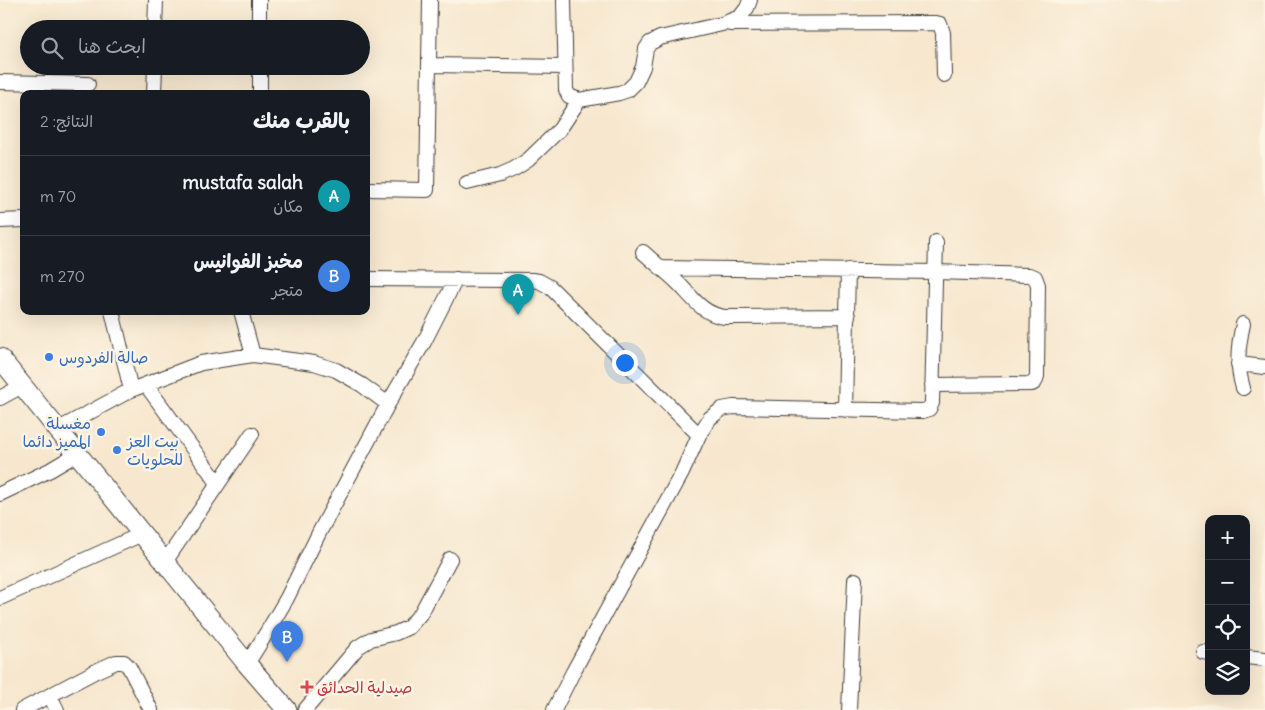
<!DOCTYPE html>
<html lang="ar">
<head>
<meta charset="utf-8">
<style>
	:root { --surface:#171b24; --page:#242831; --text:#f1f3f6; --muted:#9ea1a6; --line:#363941; --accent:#1f6fb2 }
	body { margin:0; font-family:Delius,"Playpen Sans Arabic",sans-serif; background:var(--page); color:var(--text); direction:rtl }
	.controls { position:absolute; right:15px; bottom:15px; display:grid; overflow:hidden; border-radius:10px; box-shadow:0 5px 20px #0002 }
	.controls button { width:45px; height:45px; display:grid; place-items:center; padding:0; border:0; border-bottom:1px solid var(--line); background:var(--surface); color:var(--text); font:25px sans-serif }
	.you { position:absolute; left:624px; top:362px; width:18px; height:18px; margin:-12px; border:4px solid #fff; border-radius:50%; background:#1a73e8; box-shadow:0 0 0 8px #1a73e833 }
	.badge { display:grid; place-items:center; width:32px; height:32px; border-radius:50%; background:var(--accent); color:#fff; font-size:16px; font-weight:700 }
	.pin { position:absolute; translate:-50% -41px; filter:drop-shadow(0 1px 2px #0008) }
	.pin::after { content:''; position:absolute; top:26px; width:18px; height:15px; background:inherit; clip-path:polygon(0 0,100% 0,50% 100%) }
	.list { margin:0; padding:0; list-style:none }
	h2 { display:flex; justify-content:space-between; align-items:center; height:65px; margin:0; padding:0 20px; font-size:21px }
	h2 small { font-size:16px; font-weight:400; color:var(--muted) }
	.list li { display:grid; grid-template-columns:32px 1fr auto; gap:15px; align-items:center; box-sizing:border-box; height:80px; padding:0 20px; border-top:1px solid var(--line) }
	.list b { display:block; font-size:19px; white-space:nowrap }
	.list p { margin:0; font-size:16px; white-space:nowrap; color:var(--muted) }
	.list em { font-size:16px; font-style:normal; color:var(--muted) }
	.icon { flex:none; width:28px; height:28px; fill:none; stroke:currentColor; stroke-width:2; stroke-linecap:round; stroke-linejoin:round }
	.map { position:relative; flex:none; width:1265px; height:710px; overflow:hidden; direction:ltr }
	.search { position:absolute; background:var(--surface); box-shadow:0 5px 20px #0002; left:20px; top:20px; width:350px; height:55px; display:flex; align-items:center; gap:12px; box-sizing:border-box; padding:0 18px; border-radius:28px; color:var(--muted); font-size:19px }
	.panel { position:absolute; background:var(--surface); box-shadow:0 5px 20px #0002; left:20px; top:90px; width:350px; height:225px; border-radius:10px; direction:rtl }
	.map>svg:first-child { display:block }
</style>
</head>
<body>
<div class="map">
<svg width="1265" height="710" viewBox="0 0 1265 710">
	<rect width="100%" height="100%" fill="#fcf5e5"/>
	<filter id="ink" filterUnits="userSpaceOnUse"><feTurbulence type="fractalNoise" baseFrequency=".02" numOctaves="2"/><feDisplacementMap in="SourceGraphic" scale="10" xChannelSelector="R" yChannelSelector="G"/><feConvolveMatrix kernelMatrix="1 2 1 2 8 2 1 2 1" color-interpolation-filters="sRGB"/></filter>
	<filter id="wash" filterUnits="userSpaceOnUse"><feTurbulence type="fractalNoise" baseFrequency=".0096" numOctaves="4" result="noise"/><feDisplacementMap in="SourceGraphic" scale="20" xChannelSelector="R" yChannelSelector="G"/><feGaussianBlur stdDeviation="1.12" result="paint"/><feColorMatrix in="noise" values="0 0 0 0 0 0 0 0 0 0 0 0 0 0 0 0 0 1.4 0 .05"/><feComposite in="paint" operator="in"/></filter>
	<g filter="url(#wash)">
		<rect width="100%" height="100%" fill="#f7e7ce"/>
	</g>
	<g filter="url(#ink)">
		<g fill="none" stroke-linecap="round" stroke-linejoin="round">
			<!-- street casing -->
			<g stroke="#3d3a37" stroke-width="16">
				<path id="street" d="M259,0V29
					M564,0L566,90L569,96L579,100L619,93L628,90L636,82L643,67L646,49L650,43L660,38L722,24L740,17L747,8L750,0
					M730,24L936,23L940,24L943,33L944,75
					M155,29L156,0
					M430,65L565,67
					M260,66V94
					M0,82L88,84
					M154,94L155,66
					M467,183L500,175L514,169L528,160L560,129L579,100
					M366,189L427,190L430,0
					M0,221L24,220
					M643,252C654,262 665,271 676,281C692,296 701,314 725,317L848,316
					M661,268L936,272L1029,275L1035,277L1038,285L1037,376L1035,382L1032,384L932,385
					M366,279L532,280L539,281L550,287L699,435
					M112,311L131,390
					M241,311L253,355
					M1243,324C1238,347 1236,365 1243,388
					M1238,364L1265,367
					M146,385L218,483
					M0,398L22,386
					M845,410L848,270
					M57,430L131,390L201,363L253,355L314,363L336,370L362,385L388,404
					M0,494L50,470L77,454
					M165,562L252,434
					M0,598L142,534
					M1203,652L1209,653
					M1246,657L1265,659
					M247,664L267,632L287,598L319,533L388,404L424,342L456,279
					M50,696L57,710
					M22,710L96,671L116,662H124L129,667L151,710
					M305,710L358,647L371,639L396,633L409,627L421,613L450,559
					M554,710L573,672L682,473L699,435L710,418L722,409L733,407L923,411L929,409L932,403L936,242
					M849,710L855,580"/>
			</g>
			<!-- secondary casing -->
			<g stroke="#3d3a37" stroke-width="21">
				<path id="secondary" d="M0,358L247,664L287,710"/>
			</g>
			<!-- street -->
			<use href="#street" stroke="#fff" stroke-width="14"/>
			<!-- secondary -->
			<use href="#secondary" stroke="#fff" stroke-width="19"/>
		</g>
	</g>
	<!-- markers -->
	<g fill="#3f7fe0" stroke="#fcf5e5" stroke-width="2">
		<circle cx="49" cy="357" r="5"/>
		<circle cx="101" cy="432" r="5"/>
		<circle cx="117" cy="450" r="5"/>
	</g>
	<path fill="#e0444e" stroke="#fcf5e5" stroke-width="2" d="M304.5 679.5h5v5h5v5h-5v5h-5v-5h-5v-5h5z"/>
	<g text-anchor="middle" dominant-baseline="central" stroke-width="5" stroke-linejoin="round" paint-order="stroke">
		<!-- shop labels -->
		<g font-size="16" fill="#366cbe" stroke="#fcf5e5" text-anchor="start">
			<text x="59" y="357">صالة الفردوس</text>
			<text x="91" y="423" text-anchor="end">مغسلة<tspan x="91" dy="18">المميز دائما</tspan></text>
			<text x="127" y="441">بيت العز<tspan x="127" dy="18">للحلويات</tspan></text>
		</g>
		<!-- health labels -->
		<g font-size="16" fill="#be3a42" stroke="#fcf5e5" text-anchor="start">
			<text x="317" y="687">صيدلية الحدائق</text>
		</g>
	</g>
</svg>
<div class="controls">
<button>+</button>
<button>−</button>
<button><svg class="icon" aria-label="locate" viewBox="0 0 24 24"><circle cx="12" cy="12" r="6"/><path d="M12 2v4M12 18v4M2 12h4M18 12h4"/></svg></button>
<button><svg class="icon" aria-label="layers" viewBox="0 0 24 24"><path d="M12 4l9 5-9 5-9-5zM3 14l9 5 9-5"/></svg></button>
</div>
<div class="you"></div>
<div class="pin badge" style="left:518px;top:315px;background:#0f9aa8">A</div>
<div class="pin badge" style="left:287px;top:662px;background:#3f7fe0">B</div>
<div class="search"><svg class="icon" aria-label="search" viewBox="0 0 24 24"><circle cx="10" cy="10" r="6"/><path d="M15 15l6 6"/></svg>ابحث هنا</div>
<section class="panel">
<h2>بالقرب منك<small>النتائج: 2</small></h2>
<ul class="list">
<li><span class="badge" style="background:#0f9aa8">A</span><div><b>mustafa salah</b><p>مكان</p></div><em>70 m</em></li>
<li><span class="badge" style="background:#3f7fe0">B</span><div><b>مخبز الفوانيس</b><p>متجر</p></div><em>270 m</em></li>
</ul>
</section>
</div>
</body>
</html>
